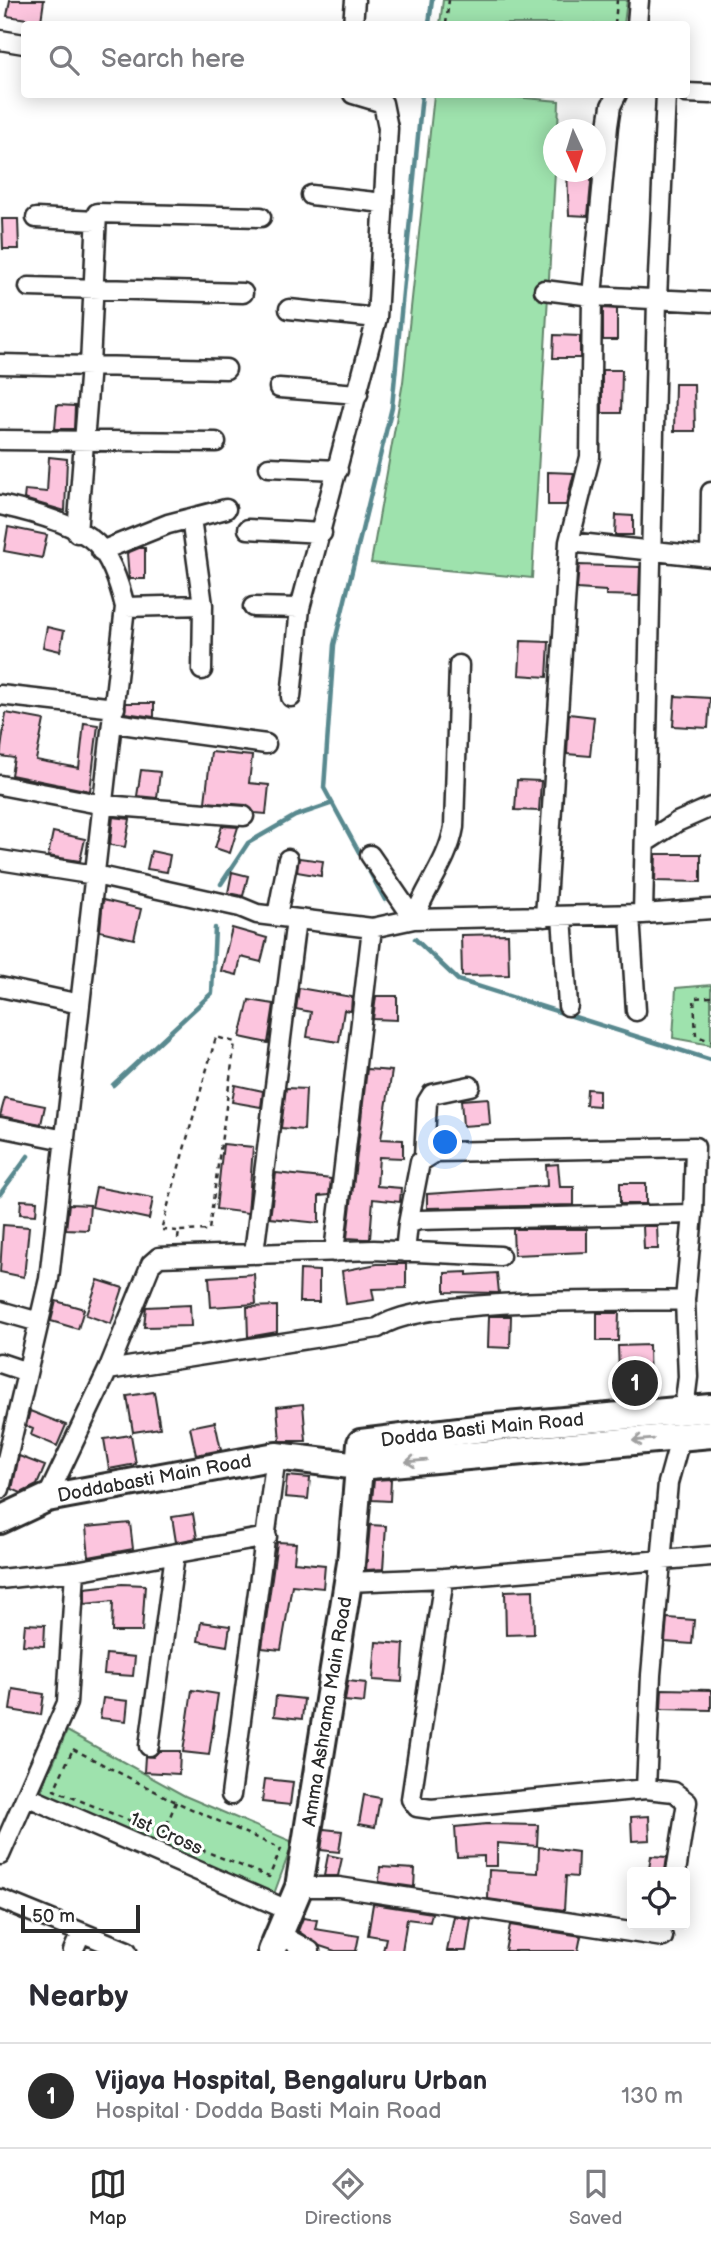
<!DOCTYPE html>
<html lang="en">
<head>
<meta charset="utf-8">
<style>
	:root { --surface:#fff; --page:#f2f2f3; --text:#2b2b33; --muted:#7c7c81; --line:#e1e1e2; --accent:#2b2b2b }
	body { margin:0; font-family:"Balsamiq Sans",sans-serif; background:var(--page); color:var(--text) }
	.controls { position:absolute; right:21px; bottom:21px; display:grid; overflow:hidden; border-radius:7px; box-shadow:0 4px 18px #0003 }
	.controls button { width:63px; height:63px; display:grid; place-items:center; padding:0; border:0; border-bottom:2px solid var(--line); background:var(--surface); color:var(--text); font:35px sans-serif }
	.compass { position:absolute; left:543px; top:119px; width:63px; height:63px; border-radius:50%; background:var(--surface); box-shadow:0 4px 18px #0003; rotate:176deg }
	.scale { position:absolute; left:21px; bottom:18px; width:119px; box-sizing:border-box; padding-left:7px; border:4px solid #2b2b2b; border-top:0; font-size:19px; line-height:24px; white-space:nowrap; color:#2b2b2b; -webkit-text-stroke:5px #fff; paint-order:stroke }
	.you { position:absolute; left:446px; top:1143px; width:24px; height:24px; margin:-18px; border:5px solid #fff; border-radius:50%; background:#1a73e8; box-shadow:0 0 0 10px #1a73e833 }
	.badge { display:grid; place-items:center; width:46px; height:46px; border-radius:50%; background:var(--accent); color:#fff; font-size:23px; font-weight:700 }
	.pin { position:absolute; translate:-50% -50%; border:4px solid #fff; box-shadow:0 2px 7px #0006 }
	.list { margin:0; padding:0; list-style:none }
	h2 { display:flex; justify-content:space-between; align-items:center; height:91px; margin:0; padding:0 28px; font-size:30px }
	h2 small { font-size:23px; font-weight:400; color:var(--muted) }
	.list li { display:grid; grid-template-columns:46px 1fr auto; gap:21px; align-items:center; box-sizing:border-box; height:105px; padding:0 28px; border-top:2px solid var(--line) }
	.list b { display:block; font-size:26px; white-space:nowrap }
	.list p { margin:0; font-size:23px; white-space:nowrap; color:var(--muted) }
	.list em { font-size:23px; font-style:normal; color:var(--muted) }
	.icon { flex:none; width:38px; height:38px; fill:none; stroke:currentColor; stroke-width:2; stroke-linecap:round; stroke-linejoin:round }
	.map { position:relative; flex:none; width:711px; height:1951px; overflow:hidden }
	.search { position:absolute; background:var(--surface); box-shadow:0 4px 18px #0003; left:21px; right:21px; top:21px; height:77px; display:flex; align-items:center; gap:18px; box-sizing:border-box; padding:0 24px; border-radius:7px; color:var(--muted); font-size:26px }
	.sheet { height:196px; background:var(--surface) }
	nav { display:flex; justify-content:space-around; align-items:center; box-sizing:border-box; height:98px; border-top:2px solid var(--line); background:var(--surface); font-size:19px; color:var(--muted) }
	nav a { display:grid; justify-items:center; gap:4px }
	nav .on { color:var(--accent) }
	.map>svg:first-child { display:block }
</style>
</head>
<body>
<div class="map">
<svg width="711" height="1951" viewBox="0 0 711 1951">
	<rect width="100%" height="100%" fill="#fff"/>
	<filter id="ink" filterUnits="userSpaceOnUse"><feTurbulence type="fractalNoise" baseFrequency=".0143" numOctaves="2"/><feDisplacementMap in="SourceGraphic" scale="14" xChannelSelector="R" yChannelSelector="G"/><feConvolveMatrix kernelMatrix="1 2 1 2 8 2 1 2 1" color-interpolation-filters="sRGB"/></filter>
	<g filter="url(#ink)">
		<!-- green -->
		<path fill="#9ee2ad" stroke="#64866c" stroke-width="2" d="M443,0H627L624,24H440Z
			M434,95H492L559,101L558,129L554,130L555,172L532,578L371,563L403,382Z
			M711,985V1045L673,1038L676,988Z
			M67,1731L185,1796L293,1842L274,1894L40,1794Z"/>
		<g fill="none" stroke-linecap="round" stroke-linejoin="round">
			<!-- stream -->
			<path stroke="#59898f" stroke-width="4.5" d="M429,24L432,0
				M221,884L248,843L295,816L330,804
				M385,900L324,788L334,645L392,407L422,94
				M415,939L458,980L711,1060
				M113,1085L212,993L215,928
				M0,1194L28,1156"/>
		</g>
		<!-- building -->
		<path fill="#fcc5de" stroke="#2b2b2b" stroke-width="2" d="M10,0H44L41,21L7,16Z
			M567,172H592L588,216L569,215Z
			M2,219H18L19,249H3Z
			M603,308L617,309V340H603Z
			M554,335L580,336V358H553Z
			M602,370H622L621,413H602Z
			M675,384H694L695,431H674Z
			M57,405L75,406L74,429H55Z
			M49,457L67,459L65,511L24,499L25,490L47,492Z
			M548,472L574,473L566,505H548Z
			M616,515L633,516V535H615Z
			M8,527L47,535L42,558L4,551Z
			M139,548H145V579H129L127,553Z
			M579,565L640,567L639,596L606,595V591L577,589Z
			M47,627L64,631L60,651L43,647Z
			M521,641L549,642L547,677L519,675Z
			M675,696L710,698L708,728L673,726Z
			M126,703H154V717L125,713Z
			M6,713L44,720L36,760L79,768L84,723L98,725L90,791L11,775L14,758L0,756Z
			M569,714L594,717L590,756L567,754Z
			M211,752L252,756L249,783L269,785L266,814L255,813L246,805L205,802Z
			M141,770L160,772L157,798L137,796Z
			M517,780L541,781L539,811L515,810Z
			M113,817L130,819L125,847L110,845Z
			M222,826L238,827L230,853L215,848Z
			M53,832L85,839L80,861L48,856Z
			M151,851L170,855L167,872L147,869Z
			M656,854H701V882L655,881Z
			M299,858L323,861L321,876L297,872Z
			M232,872L248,876L243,896L228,893Z
			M103,900L141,909L134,939L100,931Z
			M232,928L267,938L261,962L241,957L237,975L221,971Z
			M508,934L509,975L462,976L461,935Z
			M299,988L352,997L351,1011L344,1010L339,1042L307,1037L311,1012L296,1009Z
			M376,996H397V1020L373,1019Z
			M249,1000L274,1004L268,1043L240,1037Z
			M367,1069L392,1071L381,1139L403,1140V1158L379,1157L377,1186L401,1188L400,1202L373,1199L370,1239H363L347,1238Z
			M235,1085L263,1091L261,1107L232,1102Z
			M286,1088L306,1089L304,1130L281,1128Z
			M587,1089L599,1090V1106L586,1105Z
			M5,1098L45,1106L41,1124L0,1116Z
			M488,1098L490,1124L463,1126L461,1100Z
			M223,1144L253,1147L248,1213L216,1209Z
			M558,1164L560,1187H574V1205L427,1208V1194L547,1186L546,1165Z
			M276,1173L331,1179L329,1195L319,1196V1223L270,1218Z
			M620,1183H646V1204H620Z
			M96,1187L153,1198L149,1219L92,1207Z
			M21,1200L37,1201L36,1215L20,1214Z
			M69,1204L90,1205L88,1230L66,1229Z
			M3,1225L29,1227L24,1277L0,1272Z
			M643,1226H657L658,1249H644Z
			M513,1229H587V1252L514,1255Z
			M377,1264H406V1288L372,1289L374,1300L346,1304L342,1271Z
			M300,1270L319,1271V1302H299Z
			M467,1272V1275L497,1273L499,1293L445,1292V1273Z
			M254,1274L256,1304L211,1307L209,1277Z
			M98,1280L123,1288L111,1324L86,1315Z
			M56,1301L84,1309L78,1329L51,1321Z
			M190,1305L191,1326L144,1327L146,1307Z
			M277,1306V1332L248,1337L247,1307Z
			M597,1313H619L618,1341H597Z
			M489,1316H511L510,1348L488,1347Z
			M649,1345L650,1398L620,1400L618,1346Z
			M154,1392L160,1428L133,1432L127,1396Z
			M303,1404L306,1441H280L277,1407Z
			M30,1411L66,1425L57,1446L31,1435L33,1429L26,1426Z
			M215,1422L221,1450L196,1455L190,1427Z
			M131,1435L136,1464L109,1469L104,1439Z
			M19,1456L45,1466L37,1485L21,1493L12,1489Z
			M287,1476L310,1478L308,1499L285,1497Z
			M391,1479L390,1501L372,1500L374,1480Z
			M193,1514L197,1538L176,1542L172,1517Z
			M130,1523L133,1549L89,1557L86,1527Z
			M370,1525L386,1526L383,1569L366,1570Z
			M277,1542L296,1543L294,1562L325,1565L323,1588L292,1585L281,1650L262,1648Z
			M122,1584L145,1585L142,1632H112L113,1601L85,1604V1588Z
			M533,1590L534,1634L506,1635L505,1591Z
			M667,1618L694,1620L692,1644L665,1642Z
			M201,1622L230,1626L227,1646L198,1641Z
			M25,1624L45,1625L44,1646L23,1645Z
			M376,1642L404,1644L402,1682L373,1680Z
			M106,1654L135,1657L133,1676L104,1674Z
			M348,1681L366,1683L364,1703L345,1701Z
			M13,1689L44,1694L41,1715L10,1710Z
			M662,1689L711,1690V1710L661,1709Z
			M192,1690L218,1694L209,1755L183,1752Z
			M276,1696L304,1699L302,1719L274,1716Z
			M103,1698L128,1701L126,1721L100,1718Z
			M159,1751H180L179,1774L144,1772L145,1756L153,1757Z
			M265,1779L293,1782L290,1805L262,1802Z
			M364,1795L380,1798L375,1827L359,1824Z
			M649,1816L650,1840L632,1841L631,1817Z
			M487,1824L538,1825L537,1846L497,1843V1866H484V1856L457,1857L455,1827Z
			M324,1829L342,1831L339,1852L321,1850Z
			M539,1847L578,1852L577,1877L566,1876L564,1910L488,1899L489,1870L538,1873Z
			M328,1855L342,1858L338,1876H324Z
			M651,1856L667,1857L665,1871L649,1869Z
			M380,1867L415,1869L414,1887L379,1882Z
			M373,1904L432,1913L430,1922L407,1919L402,1951H383L386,1938L368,1935Z
			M454,1916L471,1919L466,1951H447Z
			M303,1918L317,1920L315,1929L359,1936L356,1951H335L320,1946L298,1931Z
			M510,1925L581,1936L578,1951H505Z"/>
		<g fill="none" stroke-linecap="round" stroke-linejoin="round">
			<!-- street casing -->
			<g stroke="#2b2b2b" stroke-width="23">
				<path id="street" d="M353,24L355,0
					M637,24L639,0
					M0,40L24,44
					M686,93L711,94
					M311,195L384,203
					M36,218L96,221
					M29,287L243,293
					M544,290L592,296L608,126L611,106L617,94
					M289,309L377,318
					M0,364L226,369
					M279,388L358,394
					M0,440L216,442
					M269,467L338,470
					M0,505C27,511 75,523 96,543C112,559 120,586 125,607L49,1279L0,1489
					M191,518L203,605L202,670
					M248,529L322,533
					M77,533L90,365L97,213L261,217
					M569,542L711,557
					M101,551L168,524L226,509
					M710,557L711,492
					M125,607L203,605
					M253,607L300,608
					M0,695L115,708
					M291,697L300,608L377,318L388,128L383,103L353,94
					M114,723L266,744
					M0,785L104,805L244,816
					M646,842L677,822L711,807
					M370,855L414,919
					M0,860L95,875L240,907L257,914L372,928L414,919L643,914L657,299L666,94
					M643,914L711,909
					M630,915L636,1011
					M277,916L288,859
					M562,916L568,1006
					M545,917L569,542L590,457L592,296L711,302
					M414,919C425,887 448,862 454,827L459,665
					M0,987L80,1004
					M0,1127L65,1140
					M424,1157L427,1102L432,1094L470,1086
					M408,1224L420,1162L436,1152L695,1147L693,1214L685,1300L688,1377L684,1409
					M334,1252L372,928
					M405,1252L408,1224L419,1220L693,1214
					M254,1253L296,919
					M0,1311L39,1322
					M0,1363L27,1372
					M108,1370L151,1264L159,1257L374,1250L500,1256
					M47,1498L108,1370L378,1328C419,1296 624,1302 685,1300
					M444,1578L411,1799L417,1807L431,1809L646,1789L674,1792L687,1802L676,1872
					M0,1579L75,1571L267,1537
					M348,1582L444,1578L711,1556
					M149,1746L175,1554
					M646,1789L651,1675L668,1483L681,1436
					M231,1795L276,1456
					M26,1796L290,1911
					M0,1855L67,1703L75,1571
					M299,1887H339L663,1937
					M0,1899L127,1951
					M279,1934L310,1951
					M73,1951L81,1933"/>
			</g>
			<!-- secondary casing -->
			<g stroke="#2b2b2b" stroke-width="32">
				<g id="secondary">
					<path id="s1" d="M0,1520L47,1498L276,1456L359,1466L711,1434"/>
					<path id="s2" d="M272,1951L299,1887L351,1563L361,1443L484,1428L711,1408"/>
				</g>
			</g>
			<!-- path -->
			<path stroke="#2b2b2b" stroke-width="2.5" stroke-dasharray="5 5" stroke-linecap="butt" d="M446,24L449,0
				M615,24L617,0
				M711,997L694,998L696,1036L711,1041
				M178,1239L179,1231L161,1230L216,1037L235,1042L209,1230L179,1231
				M73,1749L176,1802L281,1849L269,1877L54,1790Z
				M163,1834L176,1802"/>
			<!-- street -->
			<use href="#street" stroke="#fff" stroke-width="18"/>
			<!-- secondary -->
			<use href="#secondary" stroke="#fff" stroke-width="26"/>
		</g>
		<!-- one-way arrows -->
		<defs><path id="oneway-shaft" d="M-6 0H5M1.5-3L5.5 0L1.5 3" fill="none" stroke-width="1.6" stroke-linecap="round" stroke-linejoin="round" transform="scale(1.75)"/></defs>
		<g stroke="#a0a0a0">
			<use href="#oneway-shaft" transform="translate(643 1440) rotate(175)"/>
			<use href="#oneway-shaft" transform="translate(416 1461) rotate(175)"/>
		</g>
	</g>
	<g text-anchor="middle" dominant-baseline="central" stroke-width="6" stroke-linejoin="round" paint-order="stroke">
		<!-- street labels -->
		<g font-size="19" fill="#2b2b2b" stroke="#fff">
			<text stroke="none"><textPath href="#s2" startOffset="640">Dodda Basti Main Road</textPath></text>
			<text stroke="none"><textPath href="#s1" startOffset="161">Doddabasti Main Road</textPath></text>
			<text stroke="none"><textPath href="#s2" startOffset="247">Amma Ashrama Main Road</textPath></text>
			<text transform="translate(166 1834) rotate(24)">1st Cross</text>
		</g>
	</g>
</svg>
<div class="controls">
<button><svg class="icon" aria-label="locate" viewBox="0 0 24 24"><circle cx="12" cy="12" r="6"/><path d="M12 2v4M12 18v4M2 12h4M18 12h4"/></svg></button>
</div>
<svg class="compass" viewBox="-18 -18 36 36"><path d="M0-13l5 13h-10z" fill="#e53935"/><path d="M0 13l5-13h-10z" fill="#7c7c81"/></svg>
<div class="scale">50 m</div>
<div class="you"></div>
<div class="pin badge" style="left:635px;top:1383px">1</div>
<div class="search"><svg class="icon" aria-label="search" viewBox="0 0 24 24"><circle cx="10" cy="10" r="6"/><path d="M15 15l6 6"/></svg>Search here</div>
</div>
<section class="sheet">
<h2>Nearby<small></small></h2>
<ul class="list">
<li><span class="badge">1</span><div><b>Vijaya Hospital, Bengaluru Urban</b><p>Hospital · Dodda Basti Main Road</p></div><em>130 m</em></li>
</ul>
</section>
<nav>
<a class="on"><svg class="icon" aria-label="map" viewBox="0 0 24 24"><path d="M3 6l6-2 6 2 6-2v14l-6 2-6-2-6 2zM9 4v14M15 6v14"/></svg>Map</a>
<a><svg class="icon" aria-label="directions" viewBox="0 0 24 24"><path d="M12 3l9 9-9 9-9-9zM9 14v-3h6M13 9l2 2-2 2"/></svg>Directions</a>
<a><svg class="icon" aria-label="saved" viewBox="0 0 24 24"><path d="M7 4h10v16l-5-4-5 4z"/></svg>Saved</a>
</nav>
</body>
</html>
